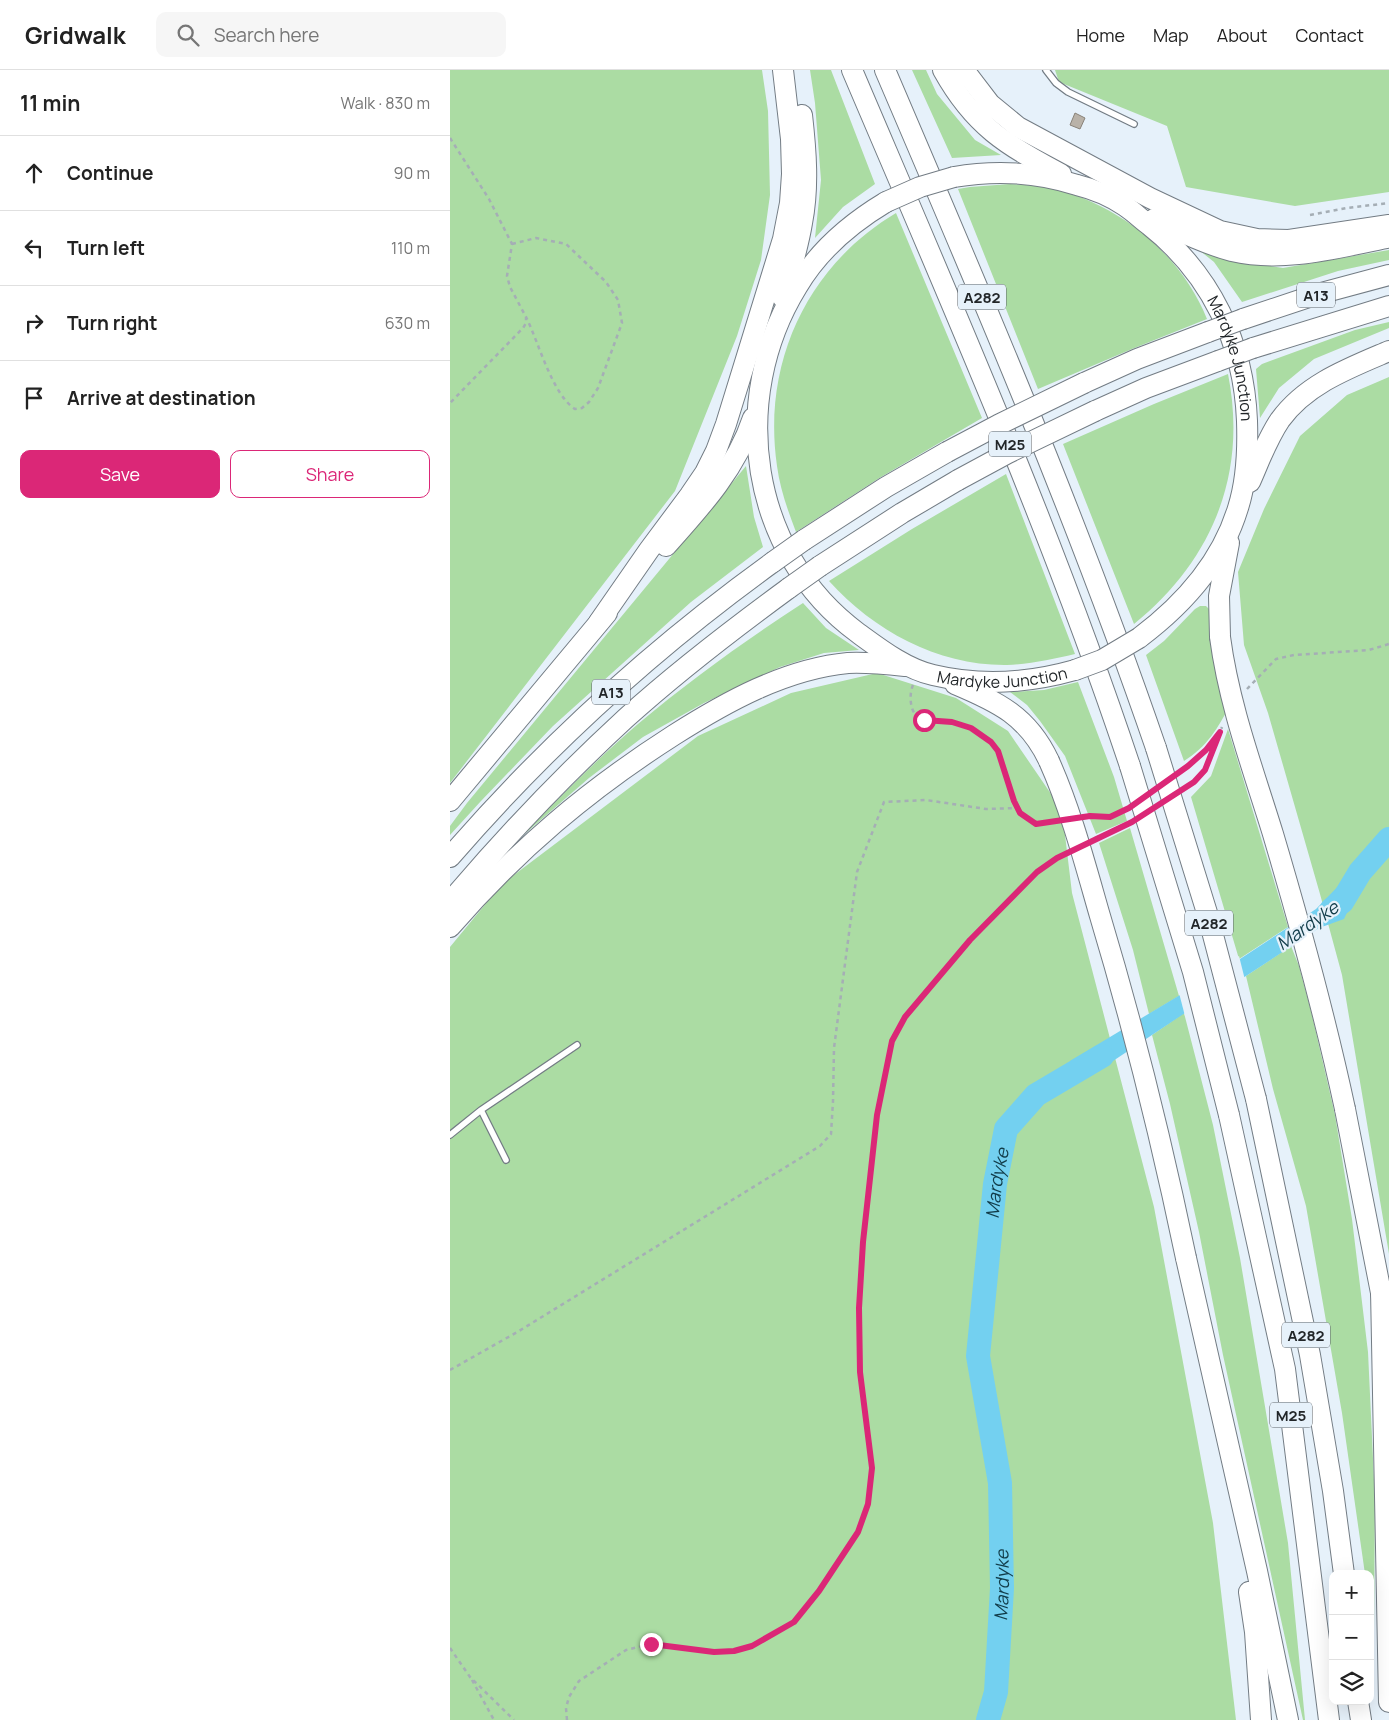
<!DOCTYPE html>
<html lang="en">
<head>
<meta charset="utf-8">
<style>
	:root { --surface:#fff; --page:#f6f6f6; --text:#222; --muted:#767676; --line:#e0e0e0; --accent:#db2777 }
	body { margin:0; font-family:Manrope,sans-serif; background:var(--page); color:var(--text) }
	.controls { position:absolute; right:15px; bottom:15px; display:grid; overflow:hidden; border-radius:10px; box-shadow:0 5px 20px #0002 }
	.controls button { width:45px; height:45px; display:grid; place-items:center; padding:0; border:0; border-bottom:1px solid var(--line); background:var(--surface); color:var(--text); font:25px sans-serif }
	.stop { position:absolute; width:15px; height:15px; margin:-11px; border:4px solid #db2777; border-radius:50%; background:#fff }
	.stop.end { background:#db2777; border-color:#fff; box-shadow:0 1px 5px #0008 }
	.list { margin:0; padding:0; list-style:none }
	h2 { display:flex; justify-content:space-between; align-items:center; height:65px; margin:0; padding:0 20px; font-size:21px }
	h2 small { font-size:16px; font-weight:400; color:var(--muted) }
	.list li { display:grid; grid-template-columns:32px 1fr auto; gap:15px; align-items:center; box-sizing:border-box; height:75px; padding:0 20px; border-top:1px solid var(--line) }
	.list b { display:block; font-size:19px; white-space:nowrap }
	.list em { font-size:16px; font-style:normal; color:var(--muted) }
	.actions { display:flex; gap:10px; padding:15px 20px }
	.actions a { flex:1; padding:11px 0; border:1px solid var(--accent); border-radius:10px; text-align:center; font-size:18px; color:var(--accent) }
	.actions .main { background:var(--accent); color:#fff }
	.icon { flex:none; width:28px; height:28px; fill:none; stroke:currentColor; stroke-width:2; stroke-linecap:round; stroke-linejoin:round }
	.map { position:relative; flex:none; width:939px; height:1650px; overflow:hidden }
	header { display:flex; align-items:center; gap:30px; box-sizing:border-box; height:70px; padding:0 25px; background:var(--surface); border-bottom:1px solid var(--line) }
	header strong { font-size:24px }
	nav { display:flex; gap:28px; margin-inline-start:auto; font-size:18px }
	.search { width:350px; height:45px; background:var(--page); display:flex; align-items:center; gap:12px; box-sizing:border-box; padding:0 18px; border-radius:10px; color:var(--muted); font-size:19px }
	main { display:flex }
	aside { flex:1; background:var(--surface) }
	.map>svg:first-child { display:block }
</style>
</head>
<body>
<header>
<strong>Gridwalk</strong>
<div class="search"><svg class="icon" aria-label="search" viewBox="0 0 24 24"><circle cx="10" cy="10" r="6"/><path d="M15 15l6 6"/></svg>Search here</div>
<nav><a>Home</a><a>Map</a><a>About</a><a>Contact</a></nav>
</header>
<main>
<aside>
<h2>11 min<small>Walk · 830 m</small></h2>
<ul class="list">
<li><svg class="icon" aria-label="ahead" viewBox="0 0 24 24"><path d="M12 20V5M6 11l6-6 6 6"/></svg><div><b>Continue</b></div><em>90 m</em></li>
<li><svg class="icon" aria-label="left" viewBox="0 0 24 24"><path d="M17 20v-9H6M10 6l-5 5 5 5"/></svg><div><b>Turn left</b></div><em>110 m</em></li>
<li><svg class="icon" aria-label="right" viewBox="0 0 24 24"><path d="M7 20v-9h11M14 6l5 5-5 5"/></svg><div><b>Turn right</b></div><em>630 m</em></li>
<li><svg class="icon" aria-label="arrive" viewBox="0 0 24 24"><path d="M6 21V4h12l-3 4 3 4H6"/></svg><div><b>Arrive at destination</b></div></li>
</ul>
<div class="actions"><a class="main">Save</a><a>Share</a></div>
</aside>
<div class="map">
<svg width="939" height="1650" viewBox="0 0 939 1650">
	<rect width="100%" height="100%" fill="#e6f1fa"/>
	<!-- green -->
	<path fill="#abdca3" d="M0,0H312L318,41L320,125L311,190L287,266L225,421L0,713Z
		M360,0H381L425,114L393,137L365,168L371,110L365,33Z
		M462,0H476L487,24L525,70L551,85L502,88Z
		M605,0H939V122L845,136L736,117L717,56L609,12Z
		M560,114C570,115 581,115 591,116C663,129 730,181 757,249L682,279L588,319L508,119L520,117Z
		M446,143L532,348L431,407L346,462C338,441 330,419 327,396C312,293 357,196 446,143Z
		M749,180L808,194L833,198L939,180V190L888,201L792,232L764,192Z
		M939,252V258L864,289L829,318L810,348L806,299L812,294L905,260Z
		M778,304C798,404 762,491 684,554L613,374L704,334Z
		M939,307V1184L892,905L870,824L818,643L794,575L788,502L814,439L850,366L897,325Z
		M296,396L304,447L313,477L241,532L103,656L31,731L0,765V756L17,733Z
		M556,404L625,584C603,589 581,594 557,595C489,596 424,561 379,511L462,459Z
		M353,533L376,558L409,580L374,583L330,597L254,633L193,667L139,708L70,768C108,729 146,690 188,654C240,610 296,570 353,533Z
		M750,536H756L760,540L780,635C768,658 757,677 734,691L696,585L714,571L745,539Z
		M427,603L506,628L558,661L612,740L622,823L704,1137L763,1453L786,1650H0V877L52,814L248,666L341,623Z
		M628,612L664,707L677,751L646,764L615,686L590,651L577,635L560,622L594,620Z
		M778,659L838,857L789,889L741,727L761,706Z
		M680,758L729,926L699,944L683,880L649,773Z
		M841,876L849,896L862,945L885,1045L902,1149L918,1282L925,1431L924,1560L920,1537V1504H915L892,1343L856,1136L823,1019L796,906Z
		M734,943L763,1055L790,1188L838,1473L855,1650H853L773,1285L749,1162L720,1034L702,965Z"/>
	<!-- water -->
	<path fill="#73d0f0" d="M898,806L907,821L894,849L869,858L796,906L735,943L639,1007L629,1010L620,991L790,889L866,839Z"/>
	<!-- pier -->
	<path fill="#e6f1fa" d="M789,886L795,910L735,946L729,923Z"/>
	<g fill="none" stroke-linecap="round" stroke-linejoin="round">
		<!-- river -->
		<g stroke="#73d0f0" stroke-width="24">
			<path d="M882,839L892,832L910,802L939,769"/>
			<path id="s1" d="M538,1650L546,1622L552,1518L550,1413L528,1286L545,1114L556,1059L586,1025L652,986"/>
		</g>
	</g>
	<!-- building -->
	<path fill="#b9b2a8" stroke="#898278" d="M625,43L635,48L630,59L620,55Z"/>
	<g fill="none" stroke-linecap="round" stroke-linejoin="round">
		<!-- lane casing -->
		<g stroke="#737c84" stroke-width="8">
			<path id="lane" d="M596,0L606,13L618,22L684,54
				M31,1040L56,1090
				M0,1065L31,1040L127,975"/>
		</g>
		<!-- highway casing -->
		<g stroke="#737c84" stroke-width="22">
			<g id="highway">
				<path d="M402,0C500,230 601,459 680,696"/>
				<path d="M435,0C531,224 627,448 706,678"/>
				<path d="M493,0C524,56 556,75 611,104"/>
				<path d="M514,0L540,34L568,57L700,128L770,161L807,169L839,170L939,155"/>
				<path id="s2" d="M504,107C545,100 587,102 627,115C643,119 662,127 675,136C684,142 691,149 699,155C761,204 794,273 797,351C798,380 797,410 788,438C772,491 733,535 689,568"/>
				<path id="s3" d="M436,132C401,153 368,181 347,217C278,329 299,483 408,563C430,579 456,599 483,605C529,616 579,613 625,600"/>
				<path d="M704,149C729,161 755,174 782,181C834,193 886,178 937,168"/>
				<path d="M333,228C340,203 348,178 352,153C359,117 356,80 352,45"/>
				<path d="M793,249L868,224L939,205"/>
				<path d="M803,278L939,236"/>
				<path d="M634,313L687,289L758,262"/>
				<path d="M645,341L696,318L768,291"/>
				<path d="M800,412C809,392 817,369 830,350C856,314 899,298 939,281"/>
				<path d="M354,470L436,417L497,382"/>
				<path d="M216,476C251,437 286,399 303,348"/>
				<path d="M370,496L452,443L508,410"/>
				<path d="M149,552L199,480L240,425L255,403L266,381L276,354L333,169L340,133L342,104L341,69L333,0"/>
				<path d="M770,567L769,526L779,473"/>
				<path d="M505,614C548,632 578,646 599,691"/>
				<path d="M0,731L157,543"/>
				<path d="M0,787C96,676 205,577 323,492"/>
				<path d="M0,832C55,767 113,706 176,648C228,601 283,559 339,518"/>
				<path d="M0,857C67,780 138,720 224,665C276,632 335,599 398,593C417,592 436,594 455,596"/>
				<path d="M806,1029L860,1285L883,1421L894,1504"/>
				<path d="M895,1039L933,1233"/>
				<path d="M779,1045L835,1299L879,1650"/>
				<path d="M736,1188L807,1501L838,1650"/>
				<path d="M931,1220L939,1632"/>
				<path d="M799,1522L805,1562L811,1650"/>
				<path d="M908,1631L911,1650"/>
			</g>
		</g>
		<!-- path -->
		<path stroke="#a5aeb5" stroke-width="2.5" stroke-dasharray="4 4" stroke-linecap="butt" d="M0,68L39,129L62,174L57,206L60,217L76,247V253L73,258L0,333
			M860,145L897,138L939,133
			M62,174L86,168L116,174L156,212L168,230L172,253L148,318L139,332L132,338L125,339C102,324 89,273 76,247
			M463,615C460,622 460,631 462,638C467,655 488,649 502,652C513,653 524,659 533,666C550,678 556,700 561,719C563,727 565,737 571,744C575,748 581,751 586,754L607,752
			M797,619L826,589L844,585L919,580L939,574
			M731,702L756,680L768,665
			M734,718C760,702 762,684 772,657
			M637,747H660L677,739
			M645,768L681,752
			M0,1300L69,1261L370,1076L381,1064L383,1031L384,978L407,802L434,732L476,730L536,739L567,738
			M0,1578L20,1607L64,1650
			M22,1610L44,1650
			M117,1650L116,1638L119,1627L129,1611L176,1580L201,1574L264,1581H284L302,1576L344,1552L369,1521L408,1462L418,1434L422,1398L410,1302L409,1238L413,1171L427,1045L442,971L455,947L520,870L587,802L615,784"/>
		<!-- lane -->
		<use href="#lane" stroke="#fff" stroke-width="5.5"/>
		<!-- highway -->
		<use href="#highway" stroke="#fff" stroke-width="20"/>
		<!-- highway-bridge casing -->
		<g stroke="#737c84" stroke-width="22" stroke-linecap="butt">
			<path id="highway-bridge" d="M436,132L470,117L504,107
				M758,262L793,249
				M768,291L803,278
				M497,382L548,355L634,313
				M508,410L558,383L645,341
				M323,492L354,470
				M339,518L370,496
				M770,567C779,635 803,699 823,764C850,855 875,946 895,1039
				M625,600L652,590L689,568
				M706,678L758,846L806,1029
				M599,691C621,740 635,794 650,846C684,959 712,1073 736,1188
				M680,696L743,902L779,1045"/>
		</g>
		<!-- highway-bridge -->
		<use href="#highway-bridge" stroke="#fff" stroke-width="20"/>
	</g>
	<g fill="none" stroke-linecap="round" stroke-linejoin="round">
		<!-- route -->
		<path stroke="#db2777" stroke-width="6" d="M201,1574L264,1582L284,1581L302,1576L344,1552L369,1521L408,1462L418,1434L422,1398L410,1302L409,1238L413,1172L427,1045L442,971L455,947L520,870L587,802L607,788L682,752L744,712L755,700L770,662L756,680L738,696L679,738L660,747L640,746L586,754L570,743L564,731L548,681L541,672L521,658L502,652L474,650"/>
	</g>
	<g text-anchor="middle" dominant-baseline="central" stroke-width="4.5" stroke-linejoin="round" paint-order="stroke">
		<!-- shield labels -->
		<g fill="#e6f1fa" stroke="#5d6368" stroke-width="1">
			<rect x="847" y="212.5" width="38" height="25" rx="4"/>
			<rect x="508" y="214.5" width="48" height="25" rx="4"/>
			<rect x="539" y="361.5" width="42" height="25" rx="4"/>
			<rect x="142" y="609.5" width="38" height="25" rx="4"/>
			<rect x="735" y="840.5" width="48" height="25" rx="4"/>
			<rect x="832" y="1252.5" width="48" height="25" rx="4"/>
			<rect x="820" y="1332.5" width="42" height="25" rx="4"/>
		</g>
		<g font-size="15" font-weight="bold" fill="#222629">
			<text x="866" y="225">A13</text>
			<text x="532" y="227">A282</text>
			<text x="560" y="374">M25</text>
			<text x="161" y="622">A13</text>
			<text x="759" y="853">A282</text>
			<text x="856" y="1265">A282</text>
			<text x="841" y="1345">M25</text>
		</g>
		<!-- street labels -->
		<g font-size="16" fill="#222629" stroke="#e6f1fa">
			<text stroke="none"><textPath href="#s2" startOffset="369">Mardyke Junction</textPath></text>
			<text stroke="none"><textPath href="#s3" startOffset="666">Mardyke Junction</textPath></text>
		</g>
		<!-- water labels -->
		<g font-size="18" font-style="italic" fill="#113c49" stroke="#e6f1fa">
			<text transform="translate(857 855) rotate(-35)">Mardyke</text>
			<text stroke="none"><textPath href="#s1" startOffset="541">Mardyke</textPath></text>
			<text stroke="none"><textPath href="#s1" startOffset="136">Mardyke</textPath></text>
		</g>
	</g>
</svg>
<div class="controls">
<button>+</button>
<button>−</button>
<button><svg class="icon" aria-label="layers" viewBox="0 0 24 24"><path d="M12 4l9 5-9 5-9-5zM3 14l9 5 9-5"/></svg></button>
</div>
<div class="stop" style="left:474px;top:650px"></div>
<div class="stop end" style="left:201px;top:1574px"></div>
</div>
</main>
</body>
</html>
